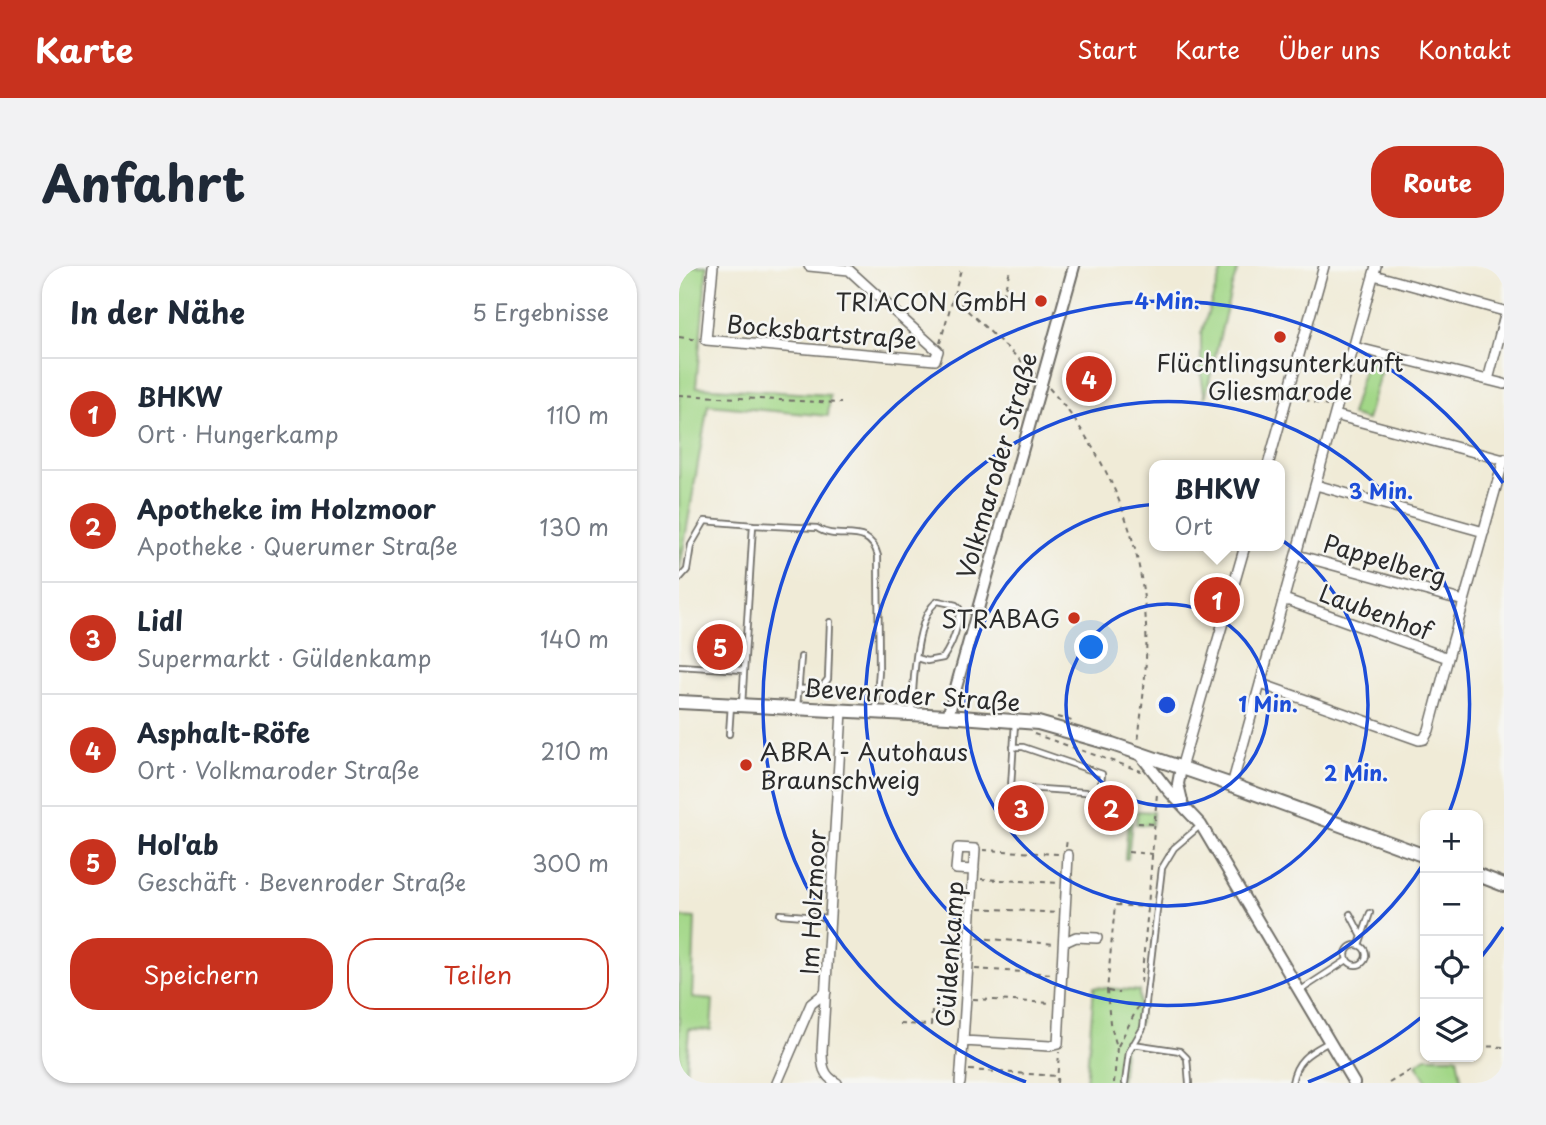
<!DOCTYPE html>
<html lang="de">
<head>
<meta charset="utf-8">
<style>
	:root { --surface:#fff; --page:#f2f2f3; --text:#1f2937; --muted:#747a83; --line:#e0e1e3; --accent:#c8321e }
	body { margin:0; font-family:"Playpen Sans",sans-serif; background:var(--page); color:var(--text) }
	.controls { position:absolute; right:21px; bottom:21px; display:grid; overflow:hidden; border-radius:14px; box-shadow:0 2px 5px #0004 }
	.controls button { width:63px; height:63px; display:grid; place-items:center; padding:0; border:0; border-bottom:2px solid var(--line); background:var(--surface); color:var(--text); font:35px sans-serif }
	.you { position:absolute; left:413px; top:382px; width:24px; height:24px; margin:-18px; border:5px solid #fff; border-radius:50%; background:#1a73e8; box-shadow:0 0 0 10px #1a73e833 }
	.badge { display:grid; place-items:center; width:46px; height:46px; border-radius:50%; background:var(--accent); color:#fff; font-size:23px; font-weight:700 }
	.pin { position:absolute; translate:-50% -50%; border:4px solid #fff; box-shadow:0 2px 7px #0006 }
	.popup { position:absolute; left:470px; top:194px; width:136px; height:91px; box-sizing:border-box; display:grid; place-content:center; border-radius:14px; background:var(--surface); filter:drop-shadow(0 2px 5px #0005); font-size:23px; white-space:nowrap; color:var(--muted) }
	.popup b { font-size:26px; color:var(--text) }
	.popup::after { content:''; position:absolute; left:50%; top:100%; margin-left:-14px; border:14px solid transparent; border-top-color:var(--surface) }
	.list { margin:0; padding:0; list-style:none }
	h2 { display:flex; justify-content:space-between; align-items:center; height:91px; margin:0; padding:0 28px; font-size:30px }
	h2 small { font-size:23px; font-weight:400; color:var(--muted) }
	.list li { display:grid; grid-template-columns:46px 1fr auto; gap:21px; align-items:center; box-sizing:border-box; height:112px; padding:0 28px; border-top:2px solid var(--line) }
	.list b { display:block; font-size:26px; white-space:nowrap }
	.list p { margin:0; font-size:23px; white-space:nowrap; color:var(--muted) }
	.list em { font-size:23px; font-style:normal; color:var(--muted) }
	.actions { display:flex; gap:14px; padding:21px 28px }
	.actions a { flex:1; padding:16px 0; border:2px solid var(--accent); border-radius:28px; text-align:center; font-size:24px; color:var(--accent) }
	.actions .main { background:var(--accent); color:#fff }
	.icon { flex:none; width:38px; height:38px; fill:none; stroke:currentColor; stroke-width:2; stroke-linecap:round; stroke-linejoin:round }
	.map { position:relative; flex:none; width:825px; height:817px; overflow:hidden; border-radius:28px }
	header { display:flex; align-items:center; gap:42px; box-sizing:border-box; height:98px; padding:0 35px; background:var(--accent); color:#fff }
	header strong { font-size:33px }
	nav { display:flex; gap:38px; margin-inline-start:auto; font-size:24px }
	.intro { display:flex; align-items:center; justify-content:space-between; box-sizing:border-box; height:168px; padding:0 42px }
	h1 { margin:0; font-size:49px }
	.button { padding:18px 32px; border-radius:28px; background:var(--accent); color:#fff; font-size:24px; font-weight:700 }
	main { display:flex; gap:42px; padding:0 42px }
	aside { flex:1; background:var(--surface); border-radius:28px; box-shadow:0 2px 5px #0004 }
	.map>svg:first-child { display:block }
</style>
</head>
<body>
<header>
<strong>Karte</strong>
<nav><a>Start</a><a>Karte</a><a>Über uns</a><a>Kontakt</a></nav>
</header>
<div class="intro"><h1>Anfahrt</h1><a class="button">Route</a></div>
<main>
<aside>
<h2>In der Nähe<small>5 Ergebnisse</small></h2>
<ul class="list">
<li><span class="badge">1</span><div><b>BHKW</b><p>Ort · Hungerkamp</p></div><em>110 m</em></li>
<li><span class="badge">2</span><div><b>Apotheke im Holzmoor</b><p>Apotheke · Querumer Straße</p></div><em>130 m</em></li>
<li><span class="badge">3</span><div><b>Lidl</b><p>Supermarkt · Güldenkamp</p></div><em>140 m</em></li>
<li><span class="badge">4</span><div><b>Asphalt-Röfe</b><p>Ort · Volkmaroder Straße</p></div><em>210 m</em></li>
<li><span class="badge">5</span><div><b>Hol'ab</b><p>Geschäft · Bevenroder Straße</p></div><em>300 m</em></li>
</ul>
<div class="actions"><a class="main">Speichern</a><a>Teilen</a></div>
</aside>
<div class="map">
<svg width="825" height="817" viewBox="0 0 825 817">
	<rect width="100%" height="100%" fill="#f6f6f2"/>
	<filter id="ink" filterUnits="userSpaceOnUse"><feTurbulence type="fractalNoise" baseFrequency=".0143" numOctaves="2"/><feDisplacementMap in="SourceGraphic" scale="14" xChannelSelector="R" yChannelSelector="G"/><feConvolveMatrix kernelMatrix="1 2 1 2 8 2 1 2 1" color-interpolation-filters="sRGB"/></filter>
	<filter id="wash" filterUnits="userSpaceOnUse"><feTurbulence type="fractalNoise" baseFrequency=".00686" numOctaves="4" result="noise"/><feDisplacementMap in="SourceGraphic" scale="28" xChannelSelector="R" yChannelSelector="G"/><feGaussianBlur stdDeviation="1.57" result="paint"/><feColorMatrix in="noise" values="0 0 0 0 0 0 0 0 0 0 0 0 0 0 0 0 0 1.4 0 .05"/><feComposite in="paint" operator="in"/></filter>
	<g filter="url(#wash)">
		<rect width="100%" height="100%" fill="#f0ebd7"/>
		<!-- green -->
		<path fill="#a2d787" stroke="#668159" stroke-width="2" d="M0,0H28L17,121L151,129L149,150L29,139L0,308Z
			M544,0H560L553,20L526,132L522,108V68Z
			M689,89L705,93L688,154L672,149Z
			M451,531L455,532L449,593H446Z
			M458,545L474,546L473,559L457,558Z
			M0,651L16,652L13,732L34,734L32,764L10,763L7,805H0Z
			M415,721L460,725L461,755L445,783L442,817H407Z
			M747,791H778L783,817H749L737,798Z"/>
	</g>
	<g filter="url(#ink)">
		<g fill="none" stroke-linecap="round" stroke-linejoin="round">
			<!-- service casing -->
			<g stroke="#706e67" stroke-width="8">
				<path id="service" d="M0,313L8,304L12,279L26,255L74,259
					M0,400L65,404
					M120,423L142,422L149,413L151,356
					M63,439L74,259L138,262C159,277 190,255 199,290L200,405L197,445
					M118,441L122,391
					M233,447C234,422 236,348 259,335L277,339L280,342C280,361 274,377 264,392L248,395L238,392
					M50,468L52,439
					M334,481H344L423,508L421,527L332,521L336,456
					M101,648L150,652
					M671,648L682,669
					M667 689a10 10 0 1 1 20 0a10 10 0 1 1-20 0Z
					M680,679L691,647
					M622,724L668,694
					M454,778L501,785L508,792L510,817
					M446,817L450,786L464,762L483,602L495,582L522,559
					M613,817C617,793 630,787 650,776"/>
			</g>
			<!-- minor casing -->
			<g stroke="#706e67" stroke-width="12">
				<path id="minor" d="M34,0L27,74L256,94L259,85L170,4L130,0
					M695,9L825,45
					M825,53L809,114L825,118
					M675,81L809,114
					M656,149L825,194
					M589,199L645,0
					M637,219L805,266
					M618,289L785,335
					M769,392L825,193
					M582,418L740,474L745,473L750,464L769,392L605,333
					M502,502L566,280
					M553,519L697,0
					M386,676L397,671L418,672
					M284,775L371,780L379,778L389,589
					M98,817L132,738L147,726
					M158,817C144,810 143,799 143,785L163,445
					M281,817C287,739 291,661 296,583L279,582L277,603L295,604"/>
			</g>
			<!-- tertiary casing -->
			<g stroke="#706e67" stroke-width="14">
				<path id="tertiary" d="M269,450L395,0
					M460,487L489,524L522,559L675,817
					M502,502L499,518L503,535"/>
			</g>
			<!-- secondary casing -->
			<g stroke="#706e67" stroke-width="16">
				<path id="secondary" d="M0,436L269,450L359,457L433,478L553,519L746,590
					M799,609L825,619"/>
			</g>
			<!-- path -->
			<path stroke="#706e67" stroke-width="2" stroke-dasharray="5 5" stroke-linecap="butt" d="M274,31L356,108
				M323,38L329,39
				M321,40L331,4
				M0,71L20,74
				M261,77L283,0
				M370,122C428,187 464,272 467,360C469,399 463,438 459,477
				M0,129L162,137
				M616,131L648,140
				M378,451L393,455
				M355,468L462,505
				M459,557L476,558
				M387,581L388,573
				M304,584L379,588
				M449,586L474,588
				M302,613L380,617
				M300,642L379,647
				M298,672L377,678
				M296,703L375,708
				M462,717L469,642
				M429,725L440,727
				M294,733L372,737
				M221,758L252,759L253,745L277,746
				M439,780L460,739
				M799,780L825,781
				M290,804L379,810
				M378,817L380,786
				M435,817L438,781L431,757L428,725L436,639L469,641L478,527
				M710,817L734,803"/>
			<!-- service -->
			<use href="#service" stroke="#fff" stroke-width="4.5"/>
			<!-- minor -->
			<use href="#minor" stroke="#fff" stroke-width="9"/>
			<!-- tertiary -->
			<use href="#tertiary" stroke="#fff" stroke-width="10"/>
			<!-- secondary -->
			<use href="#secondary" stroke="#fff" stroke-width="12"/>
		</g>
	</g>
	<!-- distance rings -->
	<g fill="none" stroke="#1d4ed8" stroke-width="3.5">
		<circle cx="488" cy="439" r="101"/>
		<circle cx="488" cy="439" r="201"/>
		<path d="M745 597A302 302 0 1 1 770 547"/>
		<path d="M824 661A403 403 0 0 1 799 695M744 750A403 403 0 0 1 629 816M347 816A403 403 0 1 1 824 217"/>
	</g>
	<!-- markers -->
	<g fill="#c8321e" stroke="#f6f6f2" stroke-width="2.5">
		<circle cx="362" cy="35" r="7"/>
		<circle cx="601" cy="71" r="7"/>
		<circle cx="395" cy="352" r="7"/>
		<circle cx="67" cy="499" r="7"/>
	</g>
	<g text-anchor="middle" dominant-baseline="central" stroke-width="5" stroke-linejoin="round" paint-order="stroke">
		<!-- poi labels -->
		<g font-size="24" fill="#2b2b2b" stroke="#f6f6f2" text-anchor="end">
			<text x="348" y="35">TRIACON GmbH</text>
			<text x="601" y="96" text-anchor="middle">Flüchtlingsunterkunft<tspan x="601" dy="28">Gliesmarode</tspan></text>
			<text x="381" y="352">STRABAG</text>
			<text x="81" y="485" text-anchor="start">ABRA - Autohaus<tspan x="81" dy="28">Braunschweig</tspan></text>
		</g>
		<!-- street labels -->
		<g font-size="24" fill="#2b2b2b" stroke="#f6f6f2">
			<text transform="translate(143 65) rotate(5)">Bocksbartstraße</text>
			<text transform="translate(317 199) rotate(-74)">Volkmaroder Straße</text>
			<text transform="translate(706 293) rotate(16)">Pappelberg</text>
			<text transform="translate(697 345) rotate(20)">Laubenhof</text>
			<text transform="translate(233 428) rotate(4)">Bevenroder Straße</text>
			<text transform="translate(133 636) rotate(-87)">Im Holzmoor</text>
			<text transform="translate(270 688) rotate(-86)">Güldenkamp</text>
		</g>
	</g>
	<circle cx="488" cy="439" r="10" fill="#1d4ed8" stroke="#f6f6f2" stroke-width="3.5"/>
	<g font-size="21" text-anchor="middle" font-weight="bold" fill="#1d4ed8" stroke="#f6f6f2" stroke-width="5" stroke-linejoin="round" paint-order="stroke">
		<text x="488" y="43">4 Min.</text>
		<text x="702" y="233">3 Min.</text>
		<text x="589" y="446">1 Min.</text>
		<text x="677" y="515">2 Min.</text>
	</g>
</svg>
<div class="controls">
<button>+</button>
<button>−</button>
<button><svg class="icon" aria-label="locate" viewBox="0 0 24 24"><circle cx="12" cy="12" r="6"/><path d="M12 2v4M12 18v4M2 12h4M18 12h4"/></svg></button>
<button><svg class="icon" aria-label="layers" viewBox="0 0 24 24"><path d="M12 4l9 5-9 5-9-5zM3 14l9 5 9-5"/></svg></button>
</div>
<div class="you"></div>
<div class="pin badge" style="left:538px;top:334px">1</div>
<div class="popup"><b>BHKW</b>Ort</div>
<div class="pin badge" style="left:432px;top:542px">2</div>
<div class="pin badge" style="left:342px;top:542px">3</div>
<div class="pin badge" style="left:410px;top:113px">4</div>
<div class="pin badge" style="left:41px;top:381px">5</div>
</div>
</main>
</body>
</html>
